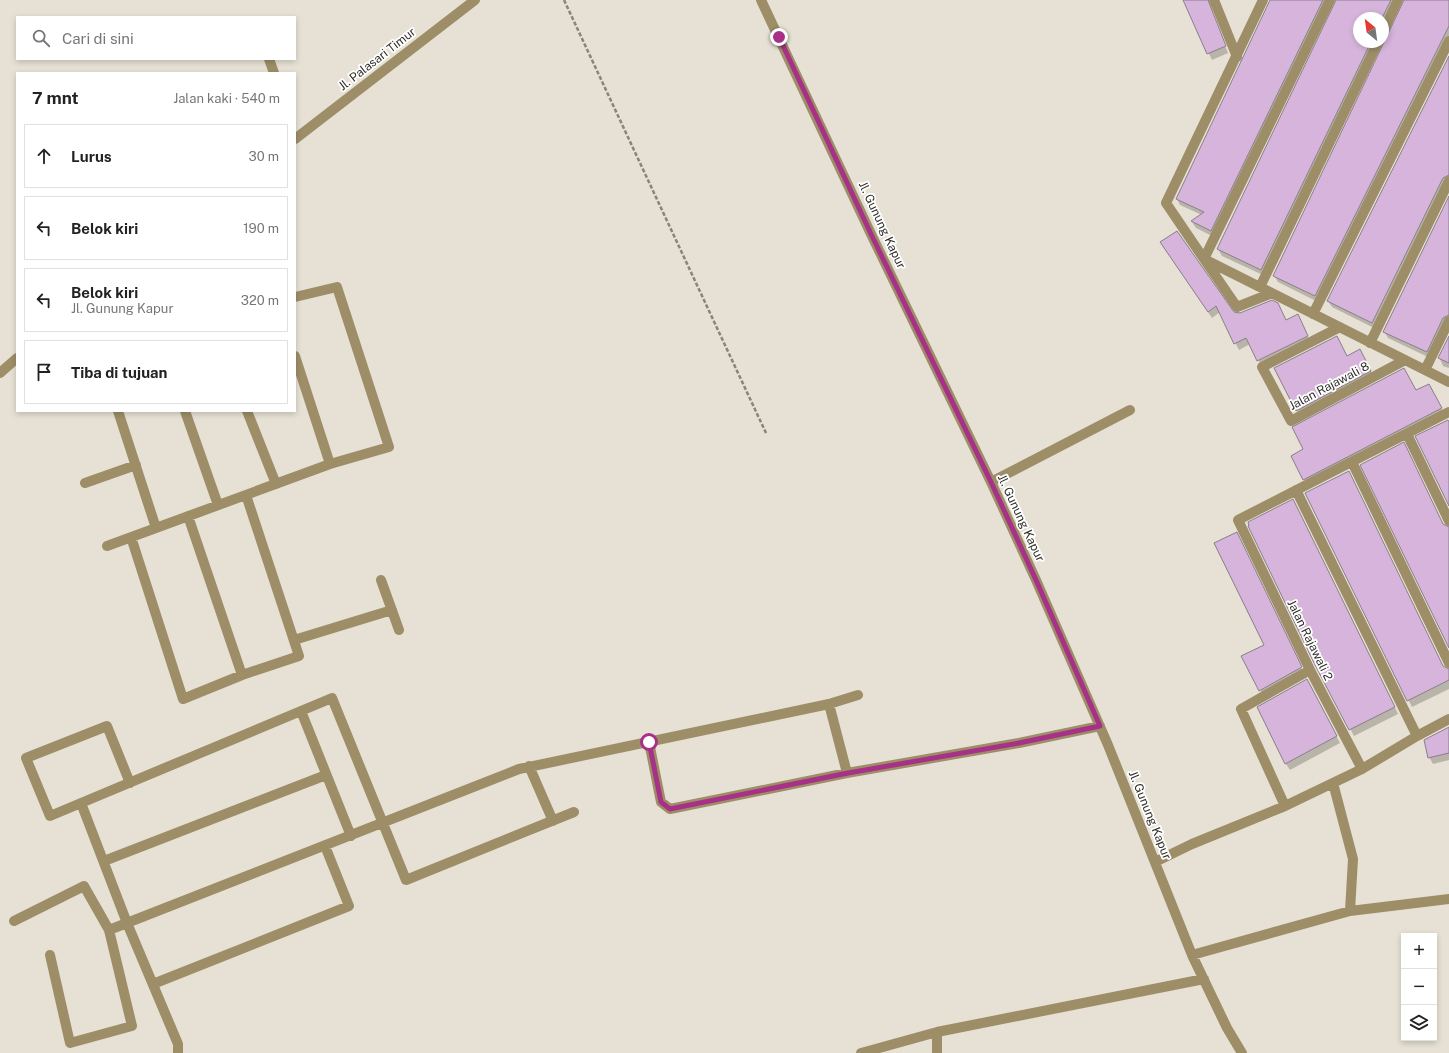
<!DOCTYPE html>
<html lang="id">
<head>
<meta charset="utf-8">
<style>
	:root { --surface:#fff; --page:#f6f6f6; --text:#222; --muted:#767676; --line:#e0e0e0 }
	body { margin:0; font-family:"Public Sans",sans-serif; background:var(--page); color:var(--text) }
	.controls { position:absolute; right:12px; bottom:12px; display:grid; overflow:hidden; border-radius:0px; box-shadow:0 2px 6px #0003 }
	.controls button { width:36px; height:36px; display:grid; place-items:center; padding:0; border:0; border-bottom:1px solid var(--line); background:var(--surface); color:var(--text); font:20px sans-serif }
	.compass { position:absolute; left:1353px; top:12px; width:36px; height:36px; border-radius:50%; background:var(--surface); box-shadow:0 2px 6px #0003; rotate:331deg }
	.stop { position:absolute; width:12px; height:12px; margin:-9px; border:3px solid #a83188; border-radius:50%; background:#fff }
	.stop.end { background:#a83188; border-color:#fff; box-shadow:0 1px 4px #0008 }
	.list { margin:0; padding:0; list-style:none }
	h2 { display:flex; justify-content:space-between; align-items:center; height:52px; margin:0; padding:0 16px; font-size:17px }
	h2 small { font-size:13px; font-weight:400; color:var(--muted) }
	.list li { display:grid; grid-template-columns:26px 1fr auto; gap:12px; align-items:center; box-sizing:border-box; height:64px; margin:0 8px 8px; padding:0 8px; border:1px solid var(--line); border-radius:0px }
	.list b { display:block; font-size:15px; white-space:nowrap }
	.list p { margin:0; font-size:13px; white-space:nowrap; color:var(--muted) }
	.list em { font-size:13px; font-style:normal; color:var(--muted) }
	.icon { flex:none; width:22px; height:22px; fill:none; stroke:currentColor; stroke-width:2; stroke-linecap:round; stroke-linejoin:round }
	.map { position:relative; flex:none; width:1449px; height:1053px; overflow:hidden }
	.search { position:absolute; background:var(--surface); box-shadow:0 2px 6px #0003; left:16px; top:16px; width:280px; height:44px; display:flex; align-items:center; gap:10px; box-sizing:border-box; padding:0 14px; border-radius:0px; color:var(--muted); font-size:15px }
	.panel { position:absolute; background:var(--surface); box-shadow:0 2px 6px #0003; left:16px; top:72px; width:280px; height:340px; border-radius:0px }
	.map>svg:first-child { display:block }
</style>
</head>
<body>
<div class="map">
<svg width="1449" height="1053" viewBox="0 0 1449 1053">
	<rect width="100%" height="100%" fill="#e6e1d4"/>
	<!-- shadow -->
	<path fill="#0003" d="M1184,0H1211L1212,3L1211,10L1228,53L1212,60Z
		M1272,0H1333L1214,237L1196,228L1192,222L1202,215L1180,205L1177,199Z
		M1334,0H1401L1383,31V18H1359V42H1381L1265,276L1222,256L1218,249L1337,1Z
		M1402,0H1449V42L1318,302L1278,282L1274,275L1385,45L1384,39L1390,35L1405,1Z
		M1449,58V180L1376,329L1332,307L1328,301Z
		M1449,198V323L1430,358L1388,338L1384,331Z
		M1166,249L1233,313L1287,325L1301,322L1311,343L1262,367L1250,344L1239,350L1220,312L1212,318Z
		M1449,339V368L1443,366L1440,359Z
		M1347,357H1364L1374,378L1301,417L1297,410Z
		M1416,391L1432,392L1445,415L1307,486L1304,479L1305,450Z
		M1306,494L1443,667L1449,670V689L1412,707Z
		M1297,507L1398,714L1354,736L1317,667Z
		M1240,540L1304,674L1264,697L1243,657L1265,645Z
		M1311,687L1340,743L1290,770L1286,764Z
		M1449,728V760L1433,764L1429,757Z"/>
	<!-- building -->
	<path fill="#d6b4db" stroke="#887f89" d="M1183,0H1208L1226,46L1207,54Z
		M1270,0H1323L1211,231L1191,221L1204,212L1176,199Z
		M1336,0H1391L1382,18H1359V42H1371L1261,270L1217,249Z
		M1404,0H1449V26L1315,296L1273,276Z
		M1449,56V175L1443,178L1372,323L1327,301Z
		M1449,196V315L1443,318L1427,352L1383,332Z
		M1177,231L1234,312L1240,313L1272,300L1278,303L1286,320L1298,314L1308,336L1257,361L1246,338L1234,344L1216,306L1208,312L1160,242Z
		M1337,336L1347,356L1360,349L1371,371L1296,411L1274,368Z
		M1449,336V363L1438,358Z
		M1404,368L1416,390L1429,384L1442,408L1303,480L1291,456L1303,449L1292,427Z
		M1448,420L1449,422V506L1415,436Z
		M1404,442L1443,524L1449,527V648L1360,465Z
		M1349,471L1443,666L1449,669V680L1407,701L1305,493Z
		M1293,499L1395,707L1349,730L1316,667L1248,526H1249L1248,522Z
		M1237,532L1302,667L1259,691L1241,656L1264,645L1214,543Z
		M1307,679L1337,736L1285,764L1257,707Z
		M1449,727V753L1428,758L1424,740Z"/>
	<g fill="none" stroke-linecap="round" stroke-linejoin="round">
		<!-- path -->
		<path stroke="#88857c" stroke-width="2.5" stroke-dasharray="4 2" stroke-linecap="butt" d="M564,0L766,433"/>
		<!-- minor -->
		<path stroke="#9d8e68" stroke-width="10" d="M761,0L871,234L991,482L1036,580L1108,745L1192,955L1227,1028L1242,1053
			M1214,0L1237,57
			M1263,0L1166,203L1204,259L1449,382
			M1383,32L1398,0
			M269,59L274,73
			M295,139L475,0
			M1260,287L1378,42
			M1272,293L1237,307L1204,259L1330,0
			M295,297L337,287L389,447L330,464
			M1313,314L1449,41
			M1340,327L1262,367L1291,421L1405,360
			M1370,343L1449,181
			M1425,370L1449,321
			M0,373L17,358
			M118,411L156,528
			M185,411L218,505
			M247,411L276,484
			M1407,434L1449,521
			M1352,462L1449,663
			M991,482L1130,410
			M85,483L136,465
			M1296,490L1417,736
			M188,516L242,675
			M131,537L183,699L242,675L299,656L246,495
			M107,546L330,464L295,356
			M381,580L399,630
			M294,640L392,610
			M829,704L847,773
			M301,711L351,836
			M649,742L661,802L670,809L847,773L1019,743L1100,726
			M529,766L553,821
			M1362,769L1310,670L1238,520L1449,412
			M130,783L107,726L26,758L50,816C144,776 238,738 332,698L406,880L574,812
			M1333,783L1353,859L1350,911
			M81,803L127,923L178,1044V1053
			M1285,806L1241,709L1310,670
			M104,861L326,775
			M1155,862L1192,844L1285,806L1362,769L1417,736L1449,719
			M14,921L84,886L109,930L132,1026L70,1043L50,955
			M109,930L519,769L829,704L858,695
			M1192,955L1350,911L1449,899
			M153,984L349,906L325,846
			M937,1032V1053
			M861,1053L937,1032L1204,979"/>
	</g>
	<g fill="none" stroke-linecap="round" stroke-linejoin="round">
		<!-- route -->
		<path stroke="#a83188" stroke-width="5" d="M649,742L661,802L670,809L848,773L1019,743L1100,726L1036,580L991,482L871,234L779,37"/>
	</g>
	<g text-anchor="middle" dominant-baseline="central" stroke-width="3.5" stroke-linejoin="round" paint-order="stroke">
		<!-- street labels -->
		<g font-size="12" fill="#302f29" stroke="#fff">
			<text transform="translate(377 59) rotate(-38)">Jl. Palasari Timur</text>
			<text transform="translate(882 225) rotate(65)">Jl. Gunung Kapur</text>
			<text transform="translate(1329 386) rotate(-28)">Jalan Rajawali 8</text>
			<text transform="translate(1021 518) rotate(65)">Jl. Gunung Kapur</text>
			<text transform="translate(1310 640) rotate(64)">Jalan Rajawali 2</text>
			<text transform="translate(1150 815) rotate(68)">Jl. Gunung Kapur</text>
		</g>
	</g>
</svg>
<div class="controls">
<button>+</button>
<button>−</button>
<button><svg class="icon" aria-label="layers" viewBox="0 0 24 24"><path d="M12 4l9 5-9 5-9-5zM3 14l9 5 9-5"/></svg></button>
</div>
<svg class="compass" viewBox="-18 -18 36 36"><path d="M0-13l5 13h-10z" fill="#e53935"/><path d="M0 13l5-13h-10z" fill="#767676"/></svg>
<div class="stop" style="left:649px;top:742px"></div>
<div class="stop end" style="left:779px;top:37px"></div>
<div class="search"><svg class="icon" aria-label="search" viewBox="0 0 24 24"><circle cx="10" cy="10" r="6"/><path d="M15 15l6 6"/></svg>Cari di sini</div>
<section class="panel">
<h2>7 mnt<small>Jalan kaki · 540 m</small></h2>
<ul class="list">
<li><svg class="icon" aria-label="ahead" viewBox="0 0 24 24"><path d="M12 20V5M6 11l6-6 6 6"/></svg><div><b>Lurus</b></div><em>30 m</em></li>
<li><svg class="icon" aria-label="left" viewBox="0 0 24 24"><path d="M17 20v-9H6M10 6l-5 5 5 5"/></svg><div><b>Belok kiri</b></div><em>190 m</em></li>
<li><svg class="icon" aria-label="left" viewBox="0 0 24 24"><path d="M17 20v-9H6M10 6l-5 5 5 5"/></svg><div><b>Belok kiri</b><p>Jl. Gunung Kapur</p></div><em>320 m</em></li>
<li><svg class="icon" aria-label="arrive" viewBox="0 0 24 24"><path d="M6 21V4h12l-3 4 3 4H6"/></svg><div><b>Tiba di tujuan</b></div></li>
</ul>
</section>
</div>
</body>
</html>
